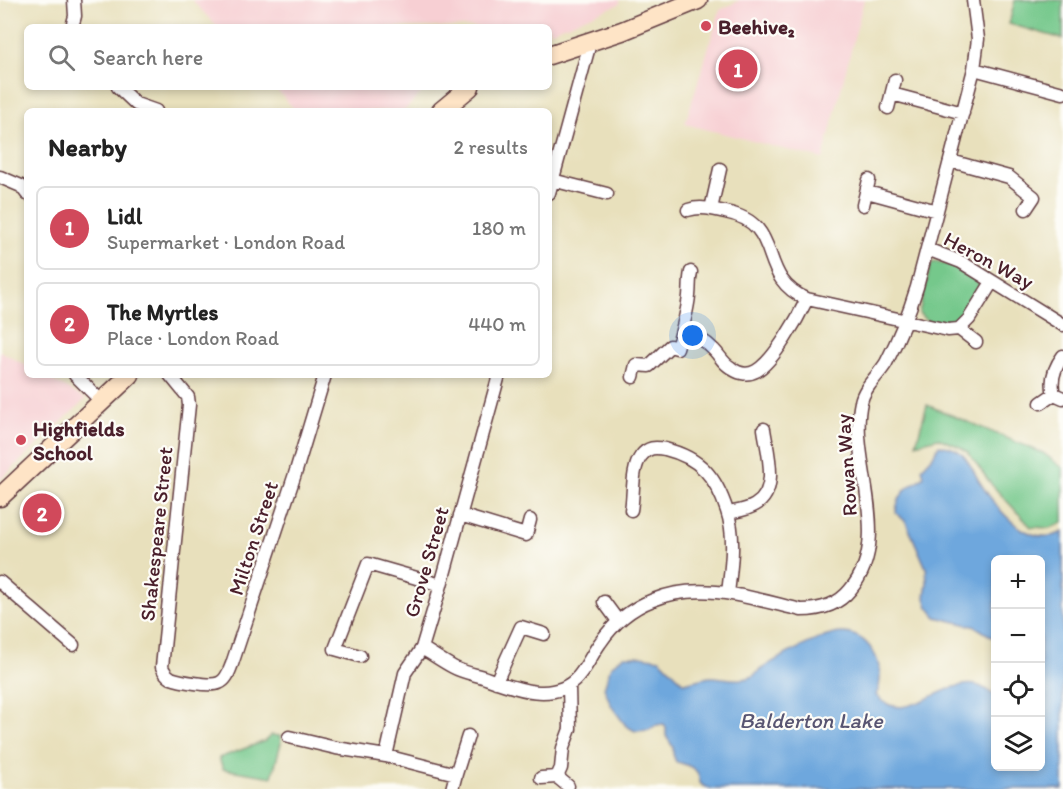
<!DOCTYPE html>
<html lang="en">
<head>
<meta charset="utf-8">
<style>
	:root { --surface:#fff; --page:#f6f6f6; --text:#222; --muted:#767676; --line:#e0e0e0; --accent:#d1495b }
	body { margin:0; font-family:Itim,sans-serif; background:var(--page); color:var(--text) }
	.controls { position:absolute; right:18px; bottom:18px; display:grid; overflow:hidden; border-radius:9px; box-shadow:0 3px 9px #0003 }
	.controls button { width:54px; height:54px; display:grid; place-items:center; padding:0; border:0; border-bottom:2px solid var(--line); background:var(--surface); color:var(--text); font:30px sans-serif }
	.you { position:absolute; left:693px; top:336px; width:21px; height:21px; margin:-15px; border:4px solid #fff; border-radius:50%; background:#1a73e8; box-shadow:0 0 0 9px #1a73e833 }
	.badge { display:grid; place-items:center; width:39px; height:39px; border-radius:50%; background:var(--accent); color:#fff; font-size:20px; font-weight:700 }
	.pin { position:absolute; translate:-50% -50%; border:3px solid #fff; box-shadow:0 2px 6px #0006 }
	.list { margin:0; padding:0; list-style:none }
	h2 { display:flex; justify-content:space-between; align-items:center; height:78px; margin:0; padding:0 24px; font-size:26px }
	h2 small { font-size:20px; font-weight:400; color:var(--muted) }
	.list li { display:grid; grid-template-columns:39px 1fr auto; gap:18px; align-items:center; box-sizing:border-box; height:84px; margin:0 12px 12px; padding:0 12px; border:2px solid var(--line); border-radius:9px }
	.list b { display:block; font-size:22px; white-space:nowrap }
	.list p { margin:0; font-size:20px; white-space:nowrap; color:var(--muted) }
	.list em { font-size:20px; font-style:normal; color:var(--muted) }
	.icon { flex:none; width:33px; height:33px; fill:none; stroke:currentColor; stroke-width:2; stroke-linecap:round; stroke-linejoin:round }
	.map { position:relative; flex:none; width:1063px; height:789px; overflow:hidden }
	.search { position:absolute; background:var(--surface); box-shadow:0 3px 9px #0003; left:24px; top:24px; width:528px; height:66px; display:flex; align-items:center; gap:15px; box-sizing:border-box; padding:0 21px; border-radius:9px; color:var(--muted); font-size:22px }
	.panel { position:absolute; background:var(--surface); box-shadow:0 3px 9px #0003; left:24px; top:108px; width:528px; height:270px; border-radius:9px }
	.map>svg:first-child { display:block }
</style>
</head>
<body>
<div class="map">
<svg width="1063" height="789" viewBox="0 0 1063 789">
	<rect width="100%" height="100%" fill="#fdfcf7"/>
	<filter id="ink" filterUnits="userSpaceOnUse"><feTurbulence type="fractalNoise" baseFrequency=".0167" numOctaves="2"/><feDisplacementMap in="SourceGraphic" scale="12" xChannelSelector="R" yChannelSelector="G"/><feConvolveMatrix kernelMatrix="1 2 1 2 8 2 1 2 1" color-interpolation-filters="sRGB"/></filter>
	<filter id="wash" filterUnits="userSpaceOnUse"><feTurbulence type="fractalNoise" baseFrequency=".008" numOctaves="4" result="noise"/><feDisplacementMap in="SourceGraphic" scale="24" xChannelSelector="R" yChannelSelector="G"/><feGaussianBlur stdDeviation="1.35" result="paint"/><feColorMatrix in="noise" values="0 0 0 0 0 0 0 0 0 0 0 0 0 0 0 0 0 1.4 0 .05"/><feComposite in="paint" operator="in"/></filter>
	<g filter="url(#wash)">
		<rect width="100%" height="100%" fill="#e8e0bc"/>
		<!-- built -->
		<path fill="#f7cfd3" d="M192,0H620V4L549,32V27H217Z
			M740,0H864L823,159L685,124L720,10Z
			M274,87H431L421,93L404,111H296Z
			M0,351L27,366V375H43L86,399L0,480Z"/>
		<!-- green -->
		<path fill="#75c88b" stroke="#60745b" stroke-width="1.5" d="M1015,0H1063V39L1009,24Z
			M936,262C951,265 974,272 981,287L963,319C949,324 928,327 919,313L930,267L932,263Z
			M927,405L1043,453L1063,468V523L1050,528L1031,527L991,484L968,452L960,447L938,438L916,444Z
			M271,735L280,736L281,743L272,777L223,769L219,758L265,741Z"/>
		<!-- water -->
		<path fill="#6ea7dd" stroke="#5c6384" stroke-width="1.5" d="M939,445C947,446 955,448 961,453C969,460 974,472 979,481C996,508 1027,550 1063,532V789H713C691,784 705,779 695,770C690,766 682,763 676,762L673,754V747L666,736V728L664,724L657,725L649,730L635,731L626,726L612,707L604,688L611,666L624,656H641L660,659L684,683C692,682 704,677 711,677C724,677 735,682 748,678C754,677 758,671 763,668C779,657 816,638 834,634C869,626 889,668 876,695C906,730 944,675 979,686C985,688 991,693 995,696L996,766H1040V560H996L995,639L976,627L936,617L928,607L925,598L927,582L926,568L906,522L896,513C896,503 902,491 911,485C916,481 920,482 924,476L922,468L933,456Z"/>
	</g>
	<g filter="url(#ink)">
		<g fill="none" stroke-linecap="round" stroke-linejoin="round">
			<!-- street casing -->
			<g stroke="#623c41" stroke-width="15">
				<path id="street" d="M72,27L75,16L74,0
					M974,69L1063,93
					M118,87L136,104L156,111
					M892,94L963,113
					M888,108L895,80
					M951,161L1009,177L1034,197L1026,209
					M0,177L21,186L27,194
					M552,180L607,194
					M867,192L937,211
					M549,193L590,43
					M863,205L869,180
					M711,209L720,169
					M688,210C700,206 713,209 725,212C787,224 754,277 807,299L948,330L959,329L969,319L992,282
					M927,249L961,262L1063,325
					M959,329L976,342
					M682,331C694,336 705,340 714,350C720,356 723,363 730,367C737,373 747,376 756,371C774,361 798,318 807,299
					M1063,356C1054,368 1050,380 1054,394L1063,398
					M75,375L102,402
					M170,375L188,397L189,405L162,667C164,672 166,675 171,678C179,681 211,687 219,683C227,680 229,671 232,664L296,471L325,375
					M633,377L636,365L649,366L670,346L677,348C682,331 687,314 689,296C690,287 689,281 691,272
					M1041,403L1054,394
					M631,510C634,494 631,470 641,456C648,447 655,447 665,449C701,458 716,477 727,511C736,537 731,567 728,593
					M728,513C737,511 747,510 755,505C780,491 767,451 764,429
					M460,515L526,535L530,520
					M0,582L73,645
					M604,602L618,621
					M422,648C432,654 442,661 453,667C462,672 473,674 483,677C511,687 554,705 578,677C587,667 592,654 600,643C613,624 632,608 653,600C701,580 754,599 801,610C821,610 838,605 850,590C895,538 848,460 861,402C864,387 878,376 886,363C899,338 909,313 917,287L974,69L978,39L973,0
					M360,656L335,649L368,564L441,585
					M496,682L521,627L544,634
					M289,737L336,748L386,756L456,774L468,736
					M386,756L405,673L422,648L441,585L499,375
					M557,777L561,768L563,748L570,729L569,686
					M541,778L557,777L568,786
					M452,789L456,774"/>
			</g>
			<!-- secondary casing -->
			<g stroke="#623c41" stroke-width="21">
				<path id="secondary" d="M549,55L622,31L698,0
					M441,111L470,87
					M0,497L130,375"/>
			</g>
			<!-- street -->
			<use href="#street" stroke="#fff" stroke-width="12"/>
			<!-- secondary -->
			<use href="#secondary" stroke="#fee4c6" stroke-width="18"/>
		</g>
	</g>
	<!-- markers -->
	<g fill="#d1495b" stroke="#fdfcf7" stroke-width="2">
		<circle cx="706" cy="26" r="6"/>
		<circle cx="21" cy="440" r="6"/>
	</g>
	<g text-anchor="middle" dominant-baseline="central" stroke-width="4.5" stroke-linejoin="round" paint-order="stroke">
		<!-- poi labels -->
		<g font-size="21" font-weight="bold" fill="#4a1f2b" stroke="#fdfcf7" text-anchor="start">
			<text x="718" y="26">Beehive₂</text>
			<text x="33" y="428">Highfields<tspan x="33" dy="24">School</tspan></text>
		</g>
		<!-- street labels -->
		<g font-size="21" fill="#4a1f2b" stroke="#fdfcf7">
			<text transform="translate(989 260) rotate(28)">Heron Way</text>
			<text transform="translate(846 465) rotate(-94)">Rowan Way</text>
			<text transform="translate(156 534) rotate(-84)">Shakespeare Street</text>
			<text transform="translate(253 538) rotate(-72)">Milton Street</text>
			<text transform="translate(426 562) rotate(-74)">Grove Street</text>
		</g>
		<!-- water labels -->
		<g font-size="22" font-style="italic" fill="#585572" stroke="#fdfcf7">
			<text x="811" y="720">Balderton Lake</text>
		</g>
	</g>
</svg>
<div class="controls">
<button>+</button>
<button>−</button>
<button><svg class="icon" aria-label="locate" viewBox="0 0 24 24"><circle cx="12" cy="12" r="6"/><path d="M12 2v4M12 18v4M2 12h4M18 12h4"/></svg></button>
<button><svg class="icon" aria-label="layers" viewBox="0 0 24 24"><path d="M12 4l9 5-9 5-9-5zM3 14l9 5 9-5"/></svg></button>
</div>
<div class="you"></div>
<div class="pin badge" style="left:738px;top:69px">1</div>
<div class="pin badge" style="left:42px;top:513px">2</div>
<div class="search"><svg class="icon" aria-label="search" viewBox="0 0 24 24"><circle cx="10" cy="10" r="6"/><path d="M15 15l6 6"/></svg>Search here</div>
<section class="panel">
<h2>Nearby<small>2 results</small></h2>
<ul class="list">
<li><span class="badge">1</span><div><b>Lidl</b><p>Supermarket · London Road</p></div><em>180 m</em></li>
<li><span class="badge">2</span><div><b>The Myrtles</b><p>Place · London Road</p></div><em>440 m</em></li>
</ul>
</section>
</div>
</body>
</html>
